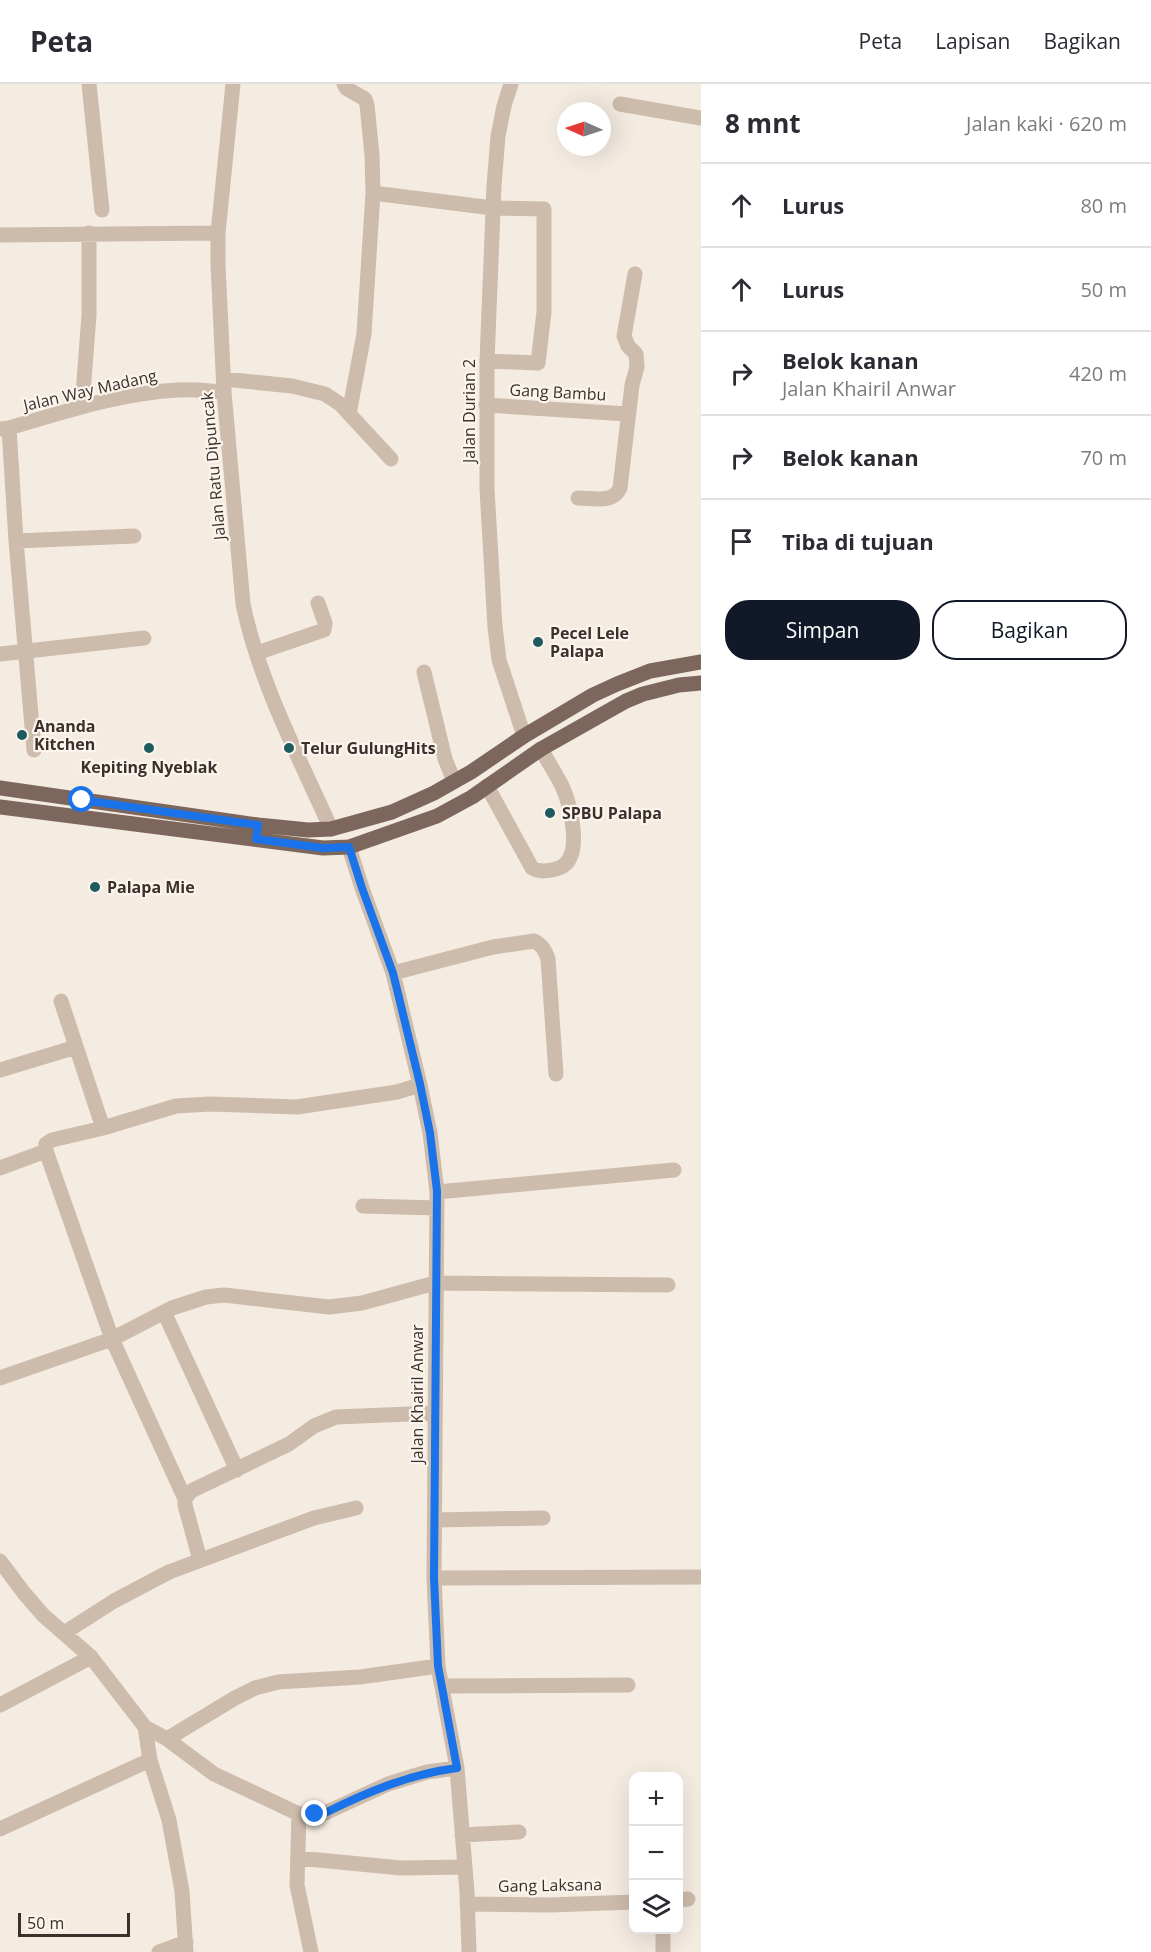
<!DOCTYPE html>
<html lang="id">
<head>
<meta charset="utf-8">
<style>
	:root { --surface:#fff; --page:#f7f7f7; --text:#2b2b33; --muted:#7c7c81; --line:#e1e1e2; --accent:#111827 }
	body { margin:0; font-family:"Open Sans",sans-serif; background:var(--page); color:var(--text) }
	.controls { position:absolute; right:18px; bottom:18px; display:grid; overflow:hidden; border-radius:12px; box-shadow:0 6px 24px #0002 }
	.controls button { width:54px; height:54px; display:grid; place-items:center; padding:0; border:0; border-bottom:2px solid var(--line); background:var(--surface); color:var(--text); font:30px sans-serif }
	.compass { position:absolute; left:557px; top:18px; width:54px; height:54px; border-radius:50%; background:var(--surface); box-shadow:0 6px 24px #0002; rotate:273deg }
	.scale { position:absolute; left:18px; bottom:15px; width:112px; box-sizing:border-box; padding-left:6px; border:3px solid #3b302b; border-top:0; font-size:16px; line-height:21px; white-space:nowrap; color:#3b302b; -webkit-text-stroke:4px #fbf5ee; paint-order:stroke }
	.stop { position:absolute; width:18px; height:18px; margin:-14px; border:4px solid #1a73e8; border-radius:50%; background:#fff }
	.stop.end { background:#1a73e8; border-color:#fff; box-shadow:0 2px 6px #0008 }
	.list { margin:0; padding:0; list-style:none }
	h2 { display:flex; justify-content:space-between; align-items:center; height:78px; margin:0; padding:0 24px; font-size:26px }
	h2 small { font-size:20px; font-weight:400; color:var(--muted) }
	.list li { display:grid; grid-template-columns:39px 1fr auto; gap:18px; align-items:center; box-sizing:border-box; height:84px; padding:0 24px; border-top:2px solid var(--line) }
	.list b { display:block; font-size:22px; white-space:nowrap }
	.list p { margin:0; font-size:20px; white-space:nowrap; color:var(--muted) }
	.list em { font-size:20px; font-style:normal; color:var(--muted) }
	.actions { display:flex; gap:12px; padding:18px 24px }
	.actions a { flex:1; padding:14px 0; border:2px solid var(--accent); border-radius:24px; text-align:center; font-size:21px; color:var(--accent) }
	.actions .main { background:var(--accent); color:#fff }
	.icon { flex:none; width:33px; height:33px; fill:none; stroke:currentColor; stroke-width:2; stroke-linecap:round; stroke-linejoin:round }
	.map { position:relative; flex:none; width:701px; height:1868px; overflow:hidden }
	header { display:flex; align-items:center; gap:36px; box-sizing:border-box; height:84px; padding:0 30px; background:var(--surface); border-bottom:2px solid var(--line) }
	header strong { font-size:28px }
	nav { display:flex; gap:33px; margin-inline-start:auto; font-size:21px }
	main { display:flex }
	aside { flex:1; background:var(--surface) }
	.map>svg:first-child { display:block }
</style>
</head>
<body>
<header>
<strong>Peta</strong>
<nav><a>Peta</a><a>Lapisan</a><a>Bagikan</a></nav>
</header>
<main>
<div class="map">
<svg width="701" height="1868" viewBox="0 0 701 1868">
	<rect width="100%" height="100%" fill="#f4ebe1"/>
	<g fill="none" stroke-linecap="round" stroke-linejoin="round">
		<!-- minor -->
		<path stroke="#cdbbac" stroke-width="15" d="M89,0L102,126
			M233,0L218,149V180L224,308L243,520C259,598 299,673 331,745
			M344,0L346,4L365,15L367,21L372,71L373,109
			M511,0L504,22L498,52L494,102L487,277V405L495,543L499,576L524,652
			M620,20L701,34
			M0,151L218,149
			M224,295L292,302L325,310L340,320L391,375
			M486,321L628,330
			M82,323L89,231V149
			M349,330L364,250L373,109L493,124L544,125V228L538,279L487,277
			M9,344L16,457L34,666
			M0,345L9,344C64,328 120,309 178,306C193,305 209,307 224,308
			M578,414C593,414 613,420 620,404L632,301L637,283L636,270L628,262L624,252L635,190
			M16,457L134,452
			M257,569L324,546L325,539L318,519
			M0,570L144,554
			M424,588L445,675L454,697
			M487,702L532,784C540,789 550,787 559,784C584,775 571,721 562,702C556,690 548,678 541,665
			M349,763L362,804L393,889L420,1001L430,1049L437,1108L434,1494L438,1582L457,1684L467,1808L469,1868
			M393,889L493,863L534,857C542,861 545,866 548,875L556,990
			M61,917L103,1044
			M0,986L76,963
			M0,1084L46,1067
			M437,1108L674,1086
			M363,1122L437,1124
			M164,1228L237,1386
			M0,1294L112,1255L172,1224L206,1213L224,1211L329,1223L362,1219L435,1199L668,1201
			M185,1415L112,1255L46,1067V1060L52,1056L103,1044L176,1022L210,1020L297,1023L397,1008L420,1001
			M435,1436L543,1434
			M200,1476L185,1421V1415L191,1407L289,1360L314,1342L336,1333L435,1329
			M0,1477L24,1509L43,1531L91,1573L145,1643L150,1676L169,1736L182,1807L186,1868
			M434,1494L701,1493
			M64,1549L114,1517L169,1488L314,1434L356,1424
			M442,1602L628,1601
			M0,1621L91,1573
			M145,1643L167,1655L214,1690L299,1730L325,1729L388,1700L427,1688L457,1684
			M167,1655L235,1614L255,1604L278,1598L360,1593L438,1582
			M299,1730L297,1801L311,1868
			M0,1745L150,1676
			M462,1751L519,1748
			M298,1774L401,1784L465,1783
			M678,1816L688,1815
			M467,1820L550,1821L634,1818
			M663,1846V1868
			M159,1868L186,1858"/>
		<!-- major -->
		<path stroke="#7d675c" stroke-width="15" d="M0,704L258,741L308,746L331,745L392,728L434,709L471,688L524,652L593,611L617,600L650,587L701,578
			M0,723L323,764L349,763L437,732L472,713L541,665L626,617L643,610L679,601L701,599"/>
	</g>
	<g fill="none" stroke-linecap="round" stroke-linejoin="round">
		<!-- route -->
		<path stroke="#1a73e8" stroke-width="8" d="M82,716L258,741L256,755L323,764L349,763L362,804L393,889L420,1000L430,1049L437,1107L434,1494L438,1582L457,1684C410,1690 367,1708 325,1729L315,1730"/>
	</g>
	<!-- markers -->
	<g fill="#1f5a5e" stroke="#fbf5ee" stroke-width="2">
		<circle cx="538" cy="558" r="6"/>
		<circle cx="22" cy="651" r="6"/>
		<circle cx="149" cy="664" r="6"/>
		<circle cx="289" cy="664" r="6"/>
		<circle cx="550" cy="729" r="6"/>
		<circle cx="95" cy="803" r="6"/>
	</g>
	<g text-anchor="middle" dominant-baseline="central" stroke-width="4.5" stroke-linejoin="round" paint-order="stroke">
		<!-- street labels -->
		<g font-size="16" fill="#3b302b" stroke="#fbf5ee">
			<text transform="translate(90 306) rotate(-13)">Jalan Way Madang</text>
			<text transform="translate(558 308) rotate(3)">Gang Bambu</text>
			<text transform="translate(469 327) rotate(-90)">Jalan Durian 2</text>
			<text transform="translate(213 382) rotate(-95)">Jalan Ratu Dipuncak</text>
			<text transform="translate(417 1310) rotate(-90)">Jalan Khairil Anwar</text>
			<text transform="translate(550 1801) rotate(-1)">Gang Laksana</text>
		</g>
		<!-- poi labels -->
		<g font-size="16" font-weight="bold" fill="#3b302b" stroke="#fbf5ee" text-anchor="start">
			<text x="550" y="549">Pecel Lele<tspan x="550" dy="18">Palapa</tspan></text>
			<text x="34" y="642">Ananda<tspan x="34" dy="18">Kitchen</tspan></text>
			<text x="301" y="664">Telur GulungHits</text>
			<text x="149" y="683" text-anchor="middle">Kepiting Nyeblak</text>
			<text x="562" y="729">SPBU Palapa</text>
			<text x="107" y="803">Palapa Mie</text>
		</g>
	</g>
</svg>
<div class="controls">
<button>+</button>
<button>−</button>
<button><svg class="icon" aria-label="layers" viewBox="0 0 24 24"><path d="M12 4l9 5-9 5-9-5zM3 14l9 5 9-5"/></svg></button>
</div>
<svg class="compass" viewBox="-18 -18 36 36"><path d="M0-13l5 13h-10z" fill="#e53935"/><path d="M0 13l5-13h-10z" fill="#7c7c81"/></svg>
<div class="scale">50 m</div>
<div class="stop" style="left:82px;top:716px"></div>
<div class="stop end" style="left:315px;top:1730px"></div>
</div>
<aside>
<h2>8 mnt<small>Jalan kaki · 620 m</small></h2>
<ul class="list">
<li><svg class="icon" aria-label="ahead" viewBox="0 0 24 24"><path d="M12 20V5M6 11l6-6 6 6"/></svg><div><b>Lurus</b></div><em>80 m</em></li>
<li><svg class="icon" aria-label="ahead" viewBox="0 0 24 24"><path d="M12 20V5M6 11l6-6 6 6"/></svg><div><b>Lurus</b></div><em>50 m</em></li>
<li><svg class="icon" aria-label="right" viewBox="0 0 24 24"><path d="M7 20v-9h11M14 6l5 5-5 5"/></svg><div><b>Belok kanan</b><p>Jalan Khairil Anwar</p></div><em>420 m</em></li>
<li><svg class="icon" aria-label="right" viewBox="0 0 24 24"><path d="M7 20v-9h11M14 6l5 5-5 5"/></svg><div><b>Belok kanan</b></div><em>70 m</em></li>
<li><svg class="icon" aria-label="arrive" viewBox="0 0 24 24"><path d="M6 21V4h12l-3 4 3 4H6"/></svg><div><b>Tiba di tujuan</b></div></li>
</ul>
<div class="actions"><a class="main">Simpan</a><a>Bagikan</a></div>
</aside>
</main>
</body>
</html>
